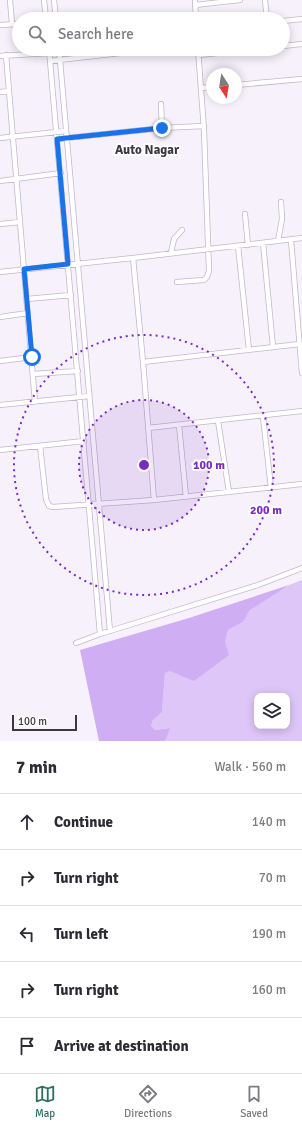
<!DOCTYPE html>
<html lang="en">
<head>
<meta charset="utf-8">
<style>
	:root { --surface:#fff; --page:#f7f7f7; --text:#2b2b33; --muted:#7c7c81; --line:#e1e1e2; --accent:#2c7062 }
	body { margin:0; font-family:Signika,sans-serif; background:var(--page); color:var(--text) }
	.controls { position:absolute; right:12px; bottom:12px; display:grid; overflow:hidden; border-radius:8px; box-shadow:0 2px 10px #0003 }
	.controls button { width:36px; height:36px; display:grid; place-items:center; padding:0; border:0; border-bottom:1px solid var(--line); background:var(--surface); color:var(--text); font:20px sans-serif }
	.compass { position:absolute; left:206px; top:68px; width:36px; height:36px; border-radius:50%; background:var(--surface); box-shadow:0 2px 10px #0003; rotate:168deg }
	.scale { position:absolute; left:12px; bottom:10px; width:65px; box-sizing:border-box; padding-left:4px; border:2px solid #3c3842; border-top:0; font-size:11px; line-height:14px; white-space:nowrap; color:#3c3842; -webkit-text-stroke:3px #fff; paint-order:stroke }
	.stop { position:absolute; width:12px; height:12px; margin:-9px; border:3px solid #1a73e8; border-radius:50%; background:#fff }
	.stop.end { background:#1a73e8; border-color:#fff; box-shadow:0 1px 4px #0008 }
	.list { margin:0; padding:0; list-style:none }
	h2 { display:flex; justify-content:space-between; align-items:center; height:52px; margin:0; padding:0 16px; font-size:17px }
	h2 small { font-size:13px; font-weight:400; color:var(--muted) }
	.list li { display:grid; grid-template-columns:26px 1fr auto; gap:12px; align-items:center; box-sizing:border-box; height:56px; padding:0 16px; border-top:1px solid var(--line) }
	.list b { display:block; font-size:15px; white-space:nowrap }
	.list em { font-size:13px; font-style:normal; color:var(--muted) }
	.icon { flex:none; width:22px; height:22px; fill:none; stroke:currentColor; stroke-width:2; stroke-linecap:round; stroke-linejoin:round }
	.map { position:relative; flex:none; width:302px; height:741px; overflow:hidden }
	.search { position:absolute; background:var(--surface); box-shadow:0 2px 10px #0003; left:12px; right:12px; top:12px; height:44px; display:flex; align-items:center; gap:10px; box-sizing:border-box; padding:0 14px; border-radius:22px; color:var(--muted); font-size:15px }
	.sheet { height:332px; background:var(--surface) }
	nav { display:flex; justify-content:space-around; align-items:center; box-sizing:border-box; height:56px; border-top:1px solid var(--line); background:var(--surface); font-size:11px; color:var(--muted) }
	nav a { display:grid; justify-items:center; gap:2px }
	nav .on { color:var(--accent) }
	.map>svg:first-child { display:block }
</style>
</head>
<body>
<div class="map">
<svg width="302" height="741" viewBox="0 0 302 741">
	<rect width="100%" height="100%" fill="#f6f1fb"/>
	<!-- green -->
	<path fill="#dec6f9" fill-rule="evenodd" d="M302,580V741H165L169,728L155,730L151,726L153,720L162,712L165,673L225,642L228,630L243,622L250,610L262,601L289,585ZM257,696H287V726H257Z"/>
	<!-- water -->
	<path fill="#cfaef3" d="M289,585L250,610L243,622L228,630L225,642L229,655L194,681L170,671L165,673L162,712L153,720L151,726L155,730L170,728L165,741H99L80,650L189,618Z"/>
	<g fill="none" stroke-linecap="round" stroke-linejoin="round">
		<!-- street casing -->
		<g stroke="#c2b6cf" stroke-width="6">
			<path id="street" d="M10,0L12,24
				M44,0L46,19
				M54,0L56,19
				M195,0L196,19
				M265,0L267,19
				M195,5L240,0
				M283,21L302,19
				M0,25L19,24
				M283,46L302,44
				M49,49L100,634
				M59,49L110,631
				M6,55L35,402
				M199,55L255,49
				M0,56L50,53
				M50,61L156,49
				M236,85L302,79
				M201,88L212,87
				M0,92L9,91
				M161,104L162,128
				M0,138L66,131
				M57,139L162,128L204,126
				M0,181L61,173
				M245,214L248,245
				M0,224L20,222
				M291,240L302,373
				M278,241L282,219L281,202
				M263,243L273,347
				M238,246L249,350
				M171,253L174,239L182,230
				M133,258L143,362L154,500
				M0,272L133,258L302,238
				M177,282L204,280L207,277L209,271L204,130L198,49
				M27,299L71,295
				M0,317L28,313
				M0,361L32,357
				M143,362L300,344
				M33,374L78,371
				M0,405L89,396
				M263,417L271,488
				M218,421L229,492
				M179,425L186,497
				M148,428L302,411
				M40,446L46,499L49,506L53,507L154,500L302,484
				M0,450L84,441
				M76,643L100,634L258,585L302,568"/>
		</g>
		<!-- street -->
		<use href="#street" stroke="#fff" stroke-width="4.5"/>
	</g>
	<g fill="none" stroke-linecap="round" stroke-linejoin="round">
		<!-- route -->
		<path stroke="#1a73e8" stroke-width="5" d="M32,357L24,269L68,264L57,139L162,128"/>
	</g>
	<!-- distance rings -->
	<circle cx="144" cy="465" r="65" fill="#7b2cbf" fill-opacity=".12"/>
	<g fill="none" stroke="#7b2cbf" stroke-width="2" stroke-dasharray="2 4">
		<circle cx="144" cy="465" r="65"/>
		<circle cx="144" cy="465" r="130"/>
	</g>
	<g text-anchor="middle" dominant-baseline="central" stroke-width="4" stroke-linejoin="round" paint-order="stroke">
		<!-- neighbourhood labels -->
		<g font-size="13" font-weight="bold" fill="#3c3842" stroke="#fff">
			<text x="147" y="150">Auto Nagar</text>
		</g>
	</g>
	<circle cx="144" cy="465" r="6" fill="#7b2cbf" stroke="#fff" stroke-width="2"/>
	<g font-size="12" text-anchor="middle" font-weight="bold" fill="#7b2cbf" stroke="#fff" stroke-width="4" stroke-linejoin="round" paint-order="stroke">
		<text x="209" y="469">100 m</text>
		<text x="266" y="514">200 m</text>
	</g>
</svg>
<div class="controls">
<button><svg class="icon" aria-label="layers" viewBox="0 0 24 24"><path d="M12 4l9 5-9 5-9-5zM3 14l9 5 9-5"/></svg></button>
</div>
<svg class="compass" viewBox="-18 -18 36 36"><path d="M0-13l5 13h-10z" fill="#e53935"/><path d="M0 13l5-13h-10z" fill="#7c7c81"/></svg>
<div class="scale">100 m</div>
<div class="stop" style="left:32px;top:357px"></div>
<div class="stop end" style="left:162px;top:128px"></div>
<div class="search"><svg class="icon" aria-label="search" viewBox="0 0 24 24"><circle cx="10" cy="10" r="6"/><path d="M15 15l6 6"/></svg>Search here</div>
</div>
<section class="sheet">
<h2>7 min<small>Walk · 560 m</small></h2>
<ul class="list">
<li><svg class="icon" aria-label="ahead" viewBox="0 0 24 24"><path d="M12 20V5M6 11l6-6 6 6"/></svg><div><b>Continue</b></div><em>140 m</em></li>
<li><svg class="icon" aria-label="right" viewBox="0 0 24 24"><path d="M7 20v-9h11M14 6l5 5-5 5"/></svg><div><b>Turn right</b></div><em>70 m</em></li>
<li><svg class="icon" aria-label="left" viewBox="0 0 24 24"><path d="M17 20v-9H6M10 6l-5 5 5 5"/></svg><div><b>Turn left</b></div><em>190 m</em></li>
<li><svg class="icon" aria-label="right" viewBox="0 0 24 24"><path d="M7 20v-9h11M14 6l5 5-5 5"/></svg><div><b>Turn right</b></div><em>160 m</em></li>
<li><svg class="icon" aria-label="arrive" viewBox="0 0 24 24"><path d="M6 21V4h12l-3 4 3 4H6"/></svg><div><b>Arrive at destination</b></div></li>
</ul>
</section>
<nav>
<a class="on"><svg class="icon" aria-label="map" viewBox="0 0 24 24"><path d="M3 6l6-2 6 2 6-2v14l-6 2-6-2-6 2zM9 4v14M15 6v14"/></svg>Map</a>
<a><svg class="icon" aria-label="directions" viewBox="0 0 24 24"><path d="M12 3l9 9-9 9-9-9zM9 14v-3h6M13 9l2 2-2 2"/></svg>Directions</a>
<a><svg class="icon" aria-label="saved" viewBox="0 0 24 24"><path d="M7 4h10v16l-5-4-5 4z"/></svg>Saved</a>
</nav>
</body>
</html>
